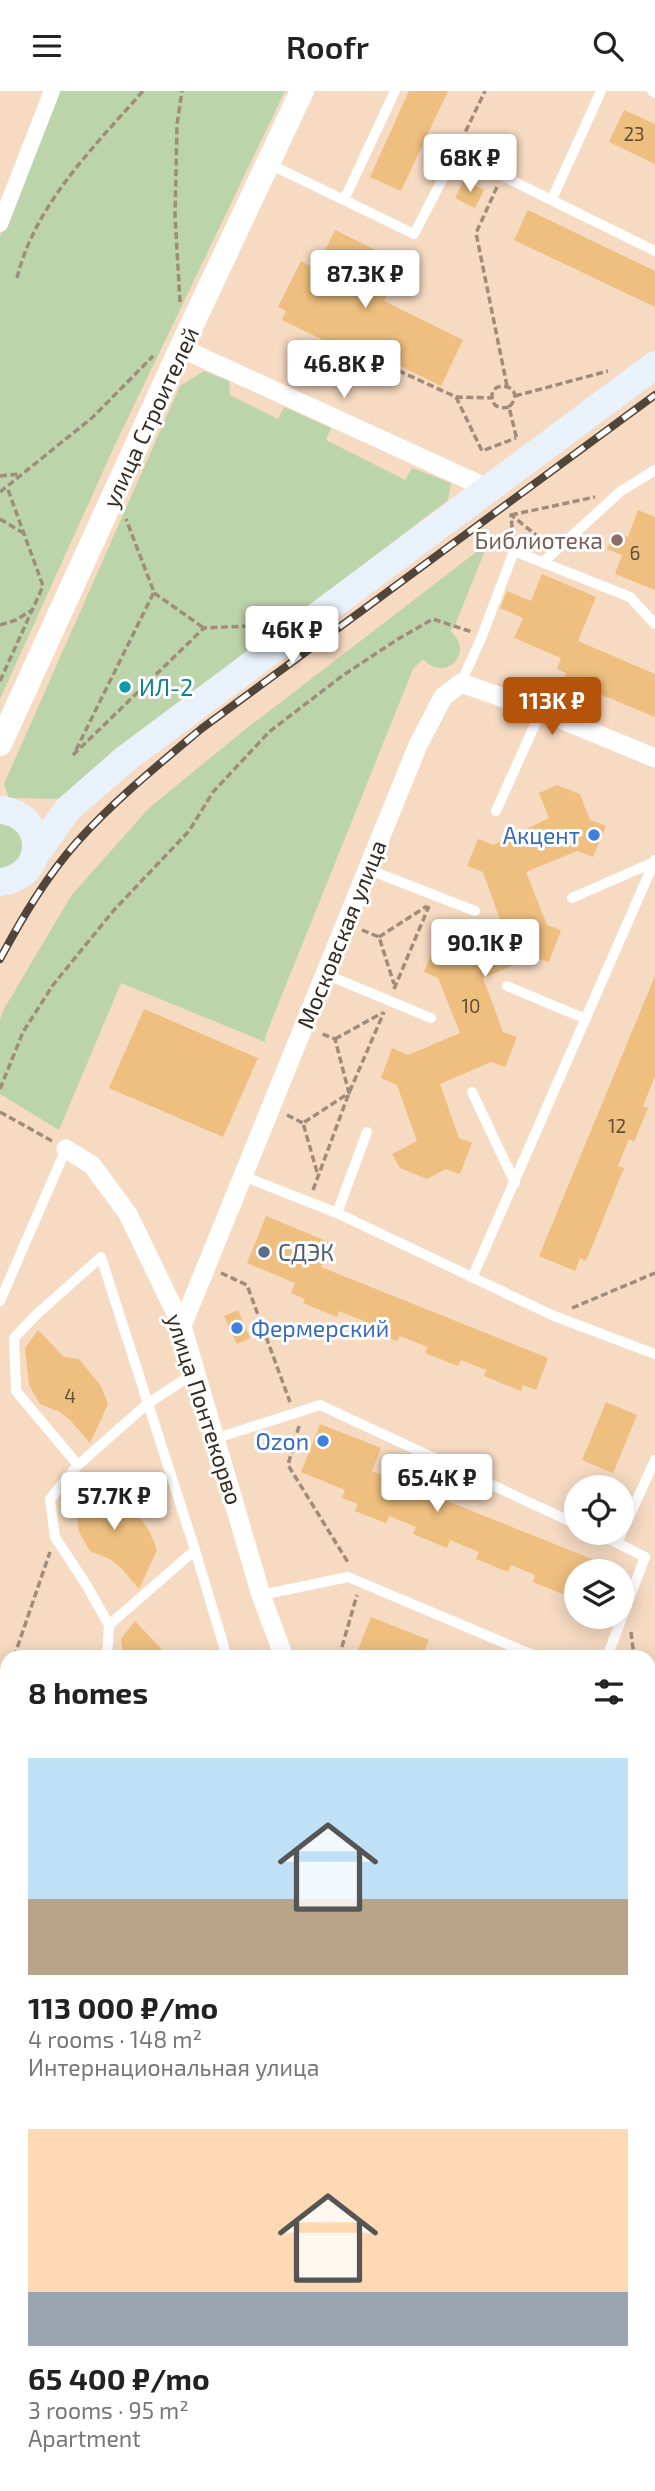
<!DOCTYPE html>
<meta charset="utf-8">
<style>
:root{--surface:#fff;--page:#f6f6f6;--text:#222;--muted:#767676;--accent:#b45309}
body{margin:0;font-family:"Exo 2",sans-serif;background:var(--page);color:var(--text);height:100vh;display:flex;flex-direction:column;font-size:26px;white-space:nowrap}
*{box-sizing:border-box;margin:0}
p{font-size:23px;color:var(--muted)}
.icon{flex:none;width:38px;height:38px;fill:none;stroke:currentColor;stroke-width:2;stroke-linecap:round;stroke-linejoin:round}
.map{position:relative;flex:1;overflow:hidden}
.drawer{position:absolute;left:0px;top:1559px;width:656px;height:842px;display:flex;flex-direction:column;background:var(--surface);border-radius:21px 21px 0 0;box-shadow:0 4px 18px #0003}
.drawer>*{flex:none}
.fabs{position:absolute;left:564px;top:1384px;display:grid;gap:14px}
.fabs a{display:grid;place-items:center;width:70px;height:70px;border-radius:50%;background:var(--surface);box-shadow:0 4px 18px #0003;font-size:35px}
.price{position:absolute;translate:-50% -60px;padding:0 16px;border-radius:7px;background:#fff;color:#222;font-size:23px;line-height:46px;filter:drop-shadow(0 2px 4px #0008)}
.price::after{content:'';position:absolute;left:50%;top:42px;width:21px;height:16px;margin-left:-10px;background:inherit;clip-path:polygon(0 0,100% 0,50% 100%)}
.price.on{background:var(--accent);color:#fff}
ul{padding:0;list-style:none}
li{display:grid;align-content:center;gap:14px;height:371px;padding:0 28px}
li span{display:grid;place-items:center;height:217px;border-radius:0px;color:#555}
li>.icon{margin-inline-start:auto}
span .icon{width:126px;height:126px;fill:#fffc;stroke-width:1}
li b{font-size:30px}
h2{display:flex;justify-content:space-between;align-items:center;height:84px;padding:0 28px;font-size:30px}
header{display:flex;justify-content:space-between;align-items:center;height:91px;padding:0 28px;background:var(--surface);font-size:32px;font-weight:600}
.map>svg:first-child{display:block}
.green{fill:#bcd4aa}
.building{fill:#eebf7f}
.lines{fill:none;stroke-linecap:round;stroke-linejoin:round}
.path{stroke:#a08c7a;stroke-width:3.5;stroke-dasharray:7 3.5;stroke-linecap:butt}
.service{stroke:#fff;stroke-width:10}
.pedestrian{stroke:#fff;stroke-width:16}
.minor{stroke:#fff;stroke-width:19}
.tertiary{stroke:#fff;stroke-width:24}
.secondary{stroke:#e9f1fa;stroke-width:28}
.rail-casing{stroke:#514539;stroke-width:8}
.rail{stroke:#fff;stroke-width:5;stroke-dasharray:16;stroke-linecap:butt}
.education-dot{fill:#8d6e63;stroke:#fff;stroke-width:2.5}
.culture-dot{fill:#0f9aa8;stroke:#fff;stroke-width:2.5}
.shop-dot{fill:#3f7fe0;stroke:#fff;stroke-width:2.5}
.service-dot{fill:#5c6f8a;stroke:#fff;stroke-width:2.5}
.labels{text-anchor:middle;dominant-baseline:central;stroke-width:6;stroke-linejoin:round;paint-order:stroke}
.number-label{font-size:19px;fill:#624f38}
.street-label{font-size:23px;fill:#342a20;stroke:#fff}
.education-label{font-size:23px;fill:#785e54;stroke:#fff;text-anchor:end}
.culture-label{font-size:23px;fill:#0d838f;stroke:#fff;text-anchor:start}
.shop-label{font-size:23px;fill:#366cbe;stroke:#fff;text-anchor:end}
.service-label{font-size:23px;fill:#4e5e75;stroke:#fff;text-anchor:start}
</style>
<header><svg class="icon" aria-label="menu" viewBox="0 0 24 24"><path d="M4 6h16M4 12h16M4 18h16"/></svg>Roofr<svg class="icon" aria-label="search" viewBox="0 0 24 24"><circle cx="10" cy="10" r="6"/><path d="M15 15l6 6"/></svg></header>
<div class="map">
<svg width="655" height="2400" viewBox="0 0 655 2400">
<rect width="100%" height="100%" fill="#f6dac2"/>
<path class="green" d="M 59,0 L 285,0 L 114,356 L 0,608 L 0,145 Z
M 204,280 L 229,290 L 230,304 L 278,328 L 284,316 L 331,337 L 326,349 L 405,389 L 412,377 L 451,392 L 448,409 L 116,662 L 64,708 L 9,707 L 4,693 L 180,295 Z
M 488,452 L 455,534 L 450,540 C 476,560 446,593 423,568 L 413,578 L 265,946 L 265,951 L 121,892 L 59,1039 L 0,1003 L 0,929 L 4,918 L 71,805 L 149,717 L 247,637 Z
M 0,729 L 25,745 L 22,769 L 0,781 Z"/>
<path class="building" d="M 409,0 L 448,0 L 401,100 L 370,86 Z
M 624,19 L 655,33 L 655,73 L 609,51 Z
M 464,89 L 484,99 L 475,117 L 455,107 Z
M 528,119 L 655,180 L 655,216 L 514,149 Z
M 335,139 L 402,172 L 384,210 L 463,249 L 441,295 L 357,254 L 352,263 L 282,229 L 286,220 L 278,216 L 301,170 L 316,178 Z
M 638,419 L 655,426 L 655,499 L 615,483 L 622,464 L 607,458 L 614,440 L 628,446 Z
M 542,483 L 596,506 L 578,550 L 655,583 L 655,626 L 564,588 L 566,582 L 557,578 L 561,567 L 514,547 L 523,527 L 500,517 L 507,500 L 531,510 Z
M 557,694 L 580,703 L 590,729 L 606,735 L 593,766 L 577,760 L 526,781 L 547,834 L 561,839 L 549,871 L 534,866 L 483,887 L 503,941 L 517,946 L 505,976 L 491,971 L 440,993 L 459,1047 L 472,1052 L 460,1083 L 446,1078 L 427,1088 L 400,1077 L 392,1063 L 417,1050 L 397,994 L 381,987 L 392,957 L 408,964 L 460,942 L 438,887 L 424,881 L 436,852 L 451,858 L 503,837 L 483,781 L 467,775 L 478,748 L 493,754 L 549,727 L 539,702 Z
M 655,885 L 655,985 L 643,1015 L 648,1017 L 634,1051 L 629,1048 L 618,1075 L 624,1077 L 586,1170 L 580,1167 L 575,1180 L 539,1165 Z
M 144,918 L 258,967 L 223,1046 L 109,997 Z
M 266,1125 L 331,1152 L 321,1176 L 548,1267 L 536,1299 L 523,1294 L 521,1300 L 484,1285 L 486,1279 L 461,1269 L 458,1275 L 425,1262 L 428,1256 L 400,1245 L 397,1250 L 363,1237 L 366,1231 L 339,1220 L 337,1226 L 303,1212 L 305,1208 L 291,1202 L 295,1192 L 247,1172 Z
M 238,1219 L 250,1247 L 237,1253 L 224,1225 Z
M 38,1239 L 64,1266 L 79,1268 L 101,1295 L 108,1313 L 90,1352 L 71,1330 L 60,1321 L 40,1313 L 29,1294 L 25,1257 Z
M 606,1311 L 637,1324 L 613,1382 L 582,1369 Z
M 320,1333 L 381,1357 L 372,1380 L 597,1470 L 593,1480 L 576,1480 L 576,1501 L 569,1499 L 567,1505 L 533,1491 L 535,1484 L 511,1474 L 508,1481 L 476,1468 L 479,1461 L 450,1449 L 447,1457 L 413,1443 L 416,1436 L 389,1425 L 386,1432 L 355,1420 L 358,1413 L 342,1407 L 345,1399 L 301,1381 Z
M 87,1386 L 113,1413 L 128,1415 L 141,1428 L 150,1441 L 157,1459 L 139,1498 L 121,1477 L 110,1468 L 90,1460 L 79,1441 L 74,1404 Z
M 371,1526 L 429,1549 L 422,1566 L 355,1566 Z
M 135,1530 L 169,1566 L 123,1566 L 121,1548 Z"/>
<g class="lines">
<path class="path" d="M 461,50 L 485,0
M 497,96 L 476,142 L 507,295
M 17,187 C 35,113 94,56 143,0
M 180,211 L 175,125 L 177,34 L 182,0
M 329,262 L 368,280 L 373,268 L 456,306 L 492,307
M 323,276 L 334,254
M 515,305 L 608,280
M 456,306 L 482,360 L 516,347
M 509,316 C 501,318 492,316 492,306 C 491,286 529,296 509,316 L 517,349
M 0,385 L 20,383
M 0,401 L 93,326 L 153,265
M 511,424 L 595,406
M 0,428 L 25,443
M 513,447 L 511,424 L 545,451
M 154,502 L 204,537
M 0,534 L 16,529 L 32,519
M 0,590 L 43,495 L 7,396
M 76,659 L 154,501 L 126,428
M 73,664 L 204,537 L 268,534
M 362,839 L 379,846 L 394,893
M 379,846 L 427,815
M 394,898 L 429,815
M 335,948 L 382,922
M 0,998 L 23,941 L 53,894 L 114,819 L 189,740 L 213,701 L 269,641 L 342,585 L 398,548 L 433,528 L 472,541
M 0,1021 L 52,1050
M 287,1024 L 303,1032
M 317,1081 L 303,1032 L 349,1002 L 335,948 L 320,942
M 313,1099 L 349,1002 L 384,921
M 221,1182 L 247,1194 L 290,1311
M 572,1217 L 655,1182
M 299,1335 L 288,1374 L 349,1473
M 631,1541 L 634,1566
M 14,1566 L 50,1461
M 339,1566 L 357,1504
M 0,1605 L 7,1587
M 649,1657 L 655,1660
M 0,2123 L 7,2125
M 112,2400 L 114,2394
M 196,2400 L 198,2394
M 462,2400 L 463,2394"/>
<path class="service" d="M 652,0 L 655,2
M 269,73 L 344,109 L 395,0
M 552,108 L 601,0
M 344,109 L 414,143 L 456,62 L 655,160
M 543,471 L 621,400 L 655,379
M 461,592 L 482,545 L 514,460 L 630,506 L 655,533
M 496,720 L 541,620
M 367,778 L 475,820
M 572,807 L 654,771
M 325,883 L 431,927
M 507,895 L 586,928
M 472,1001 L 515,1092
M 243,1085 L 337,1122 L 554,1225 L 655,1263
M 337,1122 L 367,1041
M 472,1187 L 655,769
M 0,1210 L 66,1058
M 217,1347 L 320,1314 L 576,1433
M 78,1374 L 147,1313 L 196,1281
M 595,1442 L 617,1452
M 261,1504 L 348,1486 L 538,1566
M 109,1534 L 195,1459
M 107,1566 L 109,1534 L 87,1495 L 55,1446 L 50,1408 L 78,1374 L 16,1300 L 14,1247 L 37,1223 L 101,1166 L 195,1459 L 227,1566
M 607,1566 L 645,1466 L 617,1452 L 655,1369
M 649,1613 L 655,1616
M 0,1634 L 7,1636
M 0,1736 L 7,1738
M 0,1879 L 7,1854
M 0,2038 L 7,2040
M 0,2165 L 7,2167
M 649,2272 L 655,2273
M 24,2400 L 26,2394
M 440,2400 L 442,2394"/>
<path class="pedestrian" d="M 0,133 L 52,0"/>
<path class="minor" d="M 181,257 L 489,398
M 66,1058 L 92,1074 L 128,1123 L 182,1235 L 261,1504 L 284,1566
M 182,1235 L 418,654 L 443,606 L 461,592 L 541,620 L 655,667
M 160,2400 L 162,2394"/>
<path class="tertiary" d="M 0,653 L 181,257 L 302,0"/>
<path class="secondary" d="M 0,719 C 48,723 48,786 0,791
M 35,764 L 68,718 L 124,669 L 655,274
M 649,1856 L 655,1855
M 649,1904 L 655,1905
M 494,2400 L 495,2394"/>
<defs>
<path id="rail" d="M 0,868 C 22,827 46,786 77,751 C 115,709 158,674 201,638 L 655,304"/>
</defs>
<use href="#rail" class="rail-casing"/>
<use href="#rail" class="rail"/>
</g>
<circle class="education-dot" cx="617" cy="449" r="7"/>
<circle class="culture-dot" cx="125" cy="596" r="7"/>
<g class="shop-dot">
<circle cx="594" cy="744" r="7"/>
<circle cx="237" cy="1237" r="7"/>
<circle cx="323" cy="1350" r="7"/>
</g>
<circle class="service-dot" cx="264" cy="1161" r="7"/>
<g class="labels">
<g class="number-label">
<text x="634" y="42">23</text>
<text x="635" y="461">6</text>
<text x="471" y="914">10</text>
<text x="617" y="1034">12</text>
<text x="70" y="1304">4</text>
</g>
<g class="street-label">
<text transform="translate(150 326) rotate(-65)">улица Строителей</text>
<text transform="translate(341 843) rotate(-68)">Московская улица</text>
<text transform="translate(205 1318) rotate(72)">улица Понтекорво</text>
</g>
<g class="education-label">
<text x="603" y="449">Библиотека</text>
</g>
<g class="culture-label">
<text x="139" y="596">ИЛ-2</text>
</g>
<g class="shop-label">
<text x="580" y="744">Акцент</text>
<text x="251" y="1237" text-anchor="start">Фермерский</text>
<text x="309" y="1350">Ozon</text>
</g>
<g class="service-label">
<text x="278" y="1161">СДЭК</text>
</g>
</g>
</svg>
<div class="fabs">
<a><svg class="icon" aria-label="locate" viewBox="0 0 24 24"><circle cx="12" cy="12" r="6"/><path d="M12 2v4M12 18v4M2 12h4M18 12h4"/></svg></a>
<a><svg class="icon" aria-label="layers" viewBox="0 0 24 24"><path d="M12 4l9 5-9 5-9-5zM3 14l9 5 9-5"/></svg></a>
</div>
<b class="price" style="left:470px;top:103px">68K ₽</b>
<b class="price" style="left:365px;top:219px">87.3K ₽</b>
<b class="price" style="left:344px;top:309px">46.8K ₽</b>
<b class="price" style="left:292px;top:575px">46K ₽</b>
<b class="price on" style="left:552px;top:646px">113K ₽</b>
<b class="price" style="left:485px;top:888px">90.1K ₽</b>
<b class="price" style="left:437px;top:1423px">65.4K ₽</b>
<b class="price" style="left:114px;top:1441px">57.7K ₽</b>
<section class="drawer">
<h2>8 homes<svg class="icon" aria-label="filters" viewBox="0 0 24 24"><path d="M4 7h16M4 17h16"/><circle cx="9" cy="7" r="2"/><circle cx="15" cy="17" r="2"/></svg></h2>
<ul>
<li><span style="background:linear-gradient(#bfe0f5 65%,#b9a48a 0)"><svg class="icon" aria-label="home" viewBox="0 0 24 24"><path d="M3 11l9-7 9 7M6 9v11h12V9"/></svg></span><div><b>113 000 ₽/mo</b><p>4 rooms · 148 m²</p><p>Интернациональная улица</p></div></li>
<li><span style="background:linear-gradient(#ffd9b3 75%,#9aa5b1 0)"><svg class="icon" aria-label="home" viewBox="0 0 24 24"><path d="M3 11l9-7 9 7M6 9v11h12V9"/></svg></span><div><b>65 400 ₽/mo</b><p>3 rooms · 95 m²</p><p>Apartment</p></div></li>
</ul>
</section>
</div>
